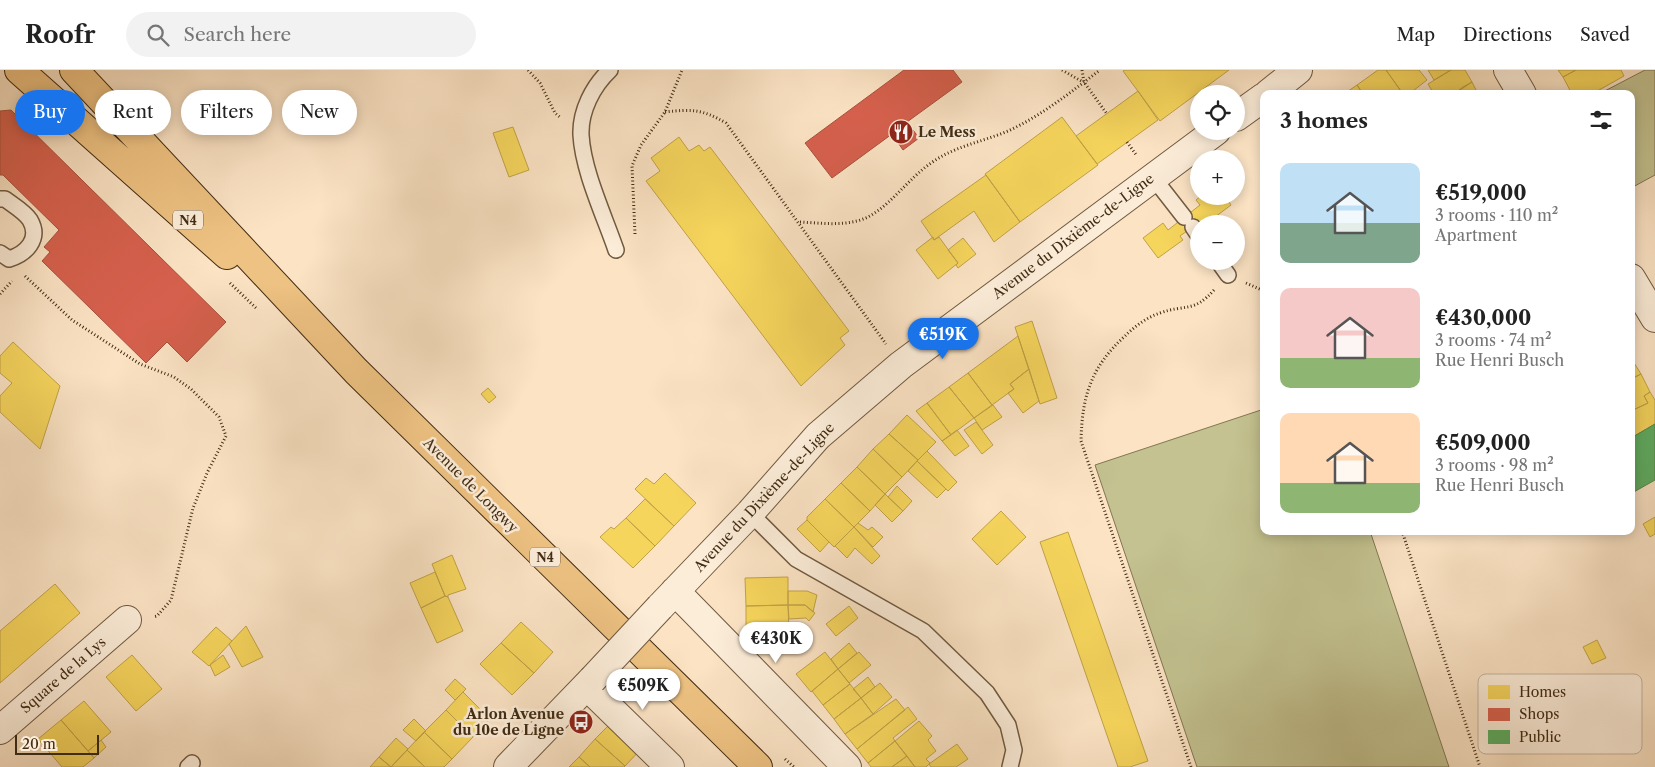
<!DOCTYPE html>
<meta charset="utf-8">
<style>
:root{--surface:#fff;--page:#f2f2f2;--text:#222;--muted:#767676;--line:#e0e0e0;--accent:#1a73e8}
body{margin:0;font-family:"Libre Caslon Text",serif;background:var(--page);color:var(--text);height:100vh;display:flex;flex-direction:column;font-size:19px;white-space:nowrap}
*{box-sizing:border-box;margin:0}
p{font-size:16px;color:var(--muted)}
.icon{flex:none;width:28px;height:28px;fill:none;stroke:currentColor;stroke-width:2;stroke-linecap:round;stroke-linejoin:round}
.map{position:relative;flex:1;overflow:hidden}
.side{position:absolute;left:1260px;top:20px;width:375px;height:445px;display:flex;flex-direction:column;background:var(--surface);border-radius:10px;box-shadow:0 2px 12px #0003}
.side>*{flex:none}
.guide{position:absolute;left:15px;top:20px;width:475px;height:45px;display:flex;gap:10px}
.buttons{position:absolute;left:1190px;top:15px;display:grid;gap:10px}
.buttons a{display:grid;place-items:center;width:55px;height:55px;border-radius:50%;background:var(--surface);box-shadow:0 2px 12px #0003;font-size:25px}
.scale{position:absolute;left:15px;bottom:12px;width:84px;box-sizing:border-box;padding-left:5px;border:2px solid #412c14;border-top:0;font-size:14px;line-height:18px;white-space:nowrap;color:#412c14;-webkit-text-stroke:4px #fcedd9;paint-order:stroke}
.price{position:absolute;translate:-50% -42px;padding:0 11px;border-radius:18px;background:#fff;color:#222;font-size:16px;line-height:32px;filter:drop-shadow(0 1px 2px #0008)}
.price::after{content:'';position:absolute;left:50%;top:30px;width:15px;height:11px;margin-left:-8px;background:inherit;clip-path:polygon(0 0,100% 0,50% 100%)}
.price.active{background:var(--accent);color:#fff}
ul{padding:0;list-style:none}
li{display:flex;align-items:center;gap:15px;height:125px;padding:0 20px}
li span{display:grid;place-items:center;flex:none;width:140px;height:100px;border-radius:10px;color:#555}
li>.icon{margin-inline-start:auto}
span .icon{width:60px;height:60px;fill:#fffc;stroke-width:1}
li b{font-size:21px}
h2{display:flex;justify-content:space-between;align-items:center;height:60px;padding:0 20px;font-size:21px}
.chip{padding:0 18px;border-radius:22px;background:var(--surface);box-shadow:0 2px 12px #0003;font-size:18px;line-height:45px}
.chip.active{background:var(--accent);color:#fff}
header{display:flex;align-items:center;gap:30px;box-sizing:border-box;height:70px;padding:0 25px;background:var(--surface);border-bottom:1px solid var(--line)}
header strong{font-size:24px}
nav{display:flex;gap:28px;margin-inline-start:auto;font-size:18px}
.search{width:350px;height:45px;background:var(--page);display:flex;align-items:center;gap:12px;box-sizing:border-box;padding:0 18px;border-radius:28px;color:var(--muted);font-size:19px}
.map>svg:first-child{display:block}
.green{fill:#c3c290;stroke:#827752}
.homes{fill:#f6d55c;stroke:#c0a246}
.shops{fill:#d6604d;stroke:#a9503c}
.public{fill:#5aae61;stroke:#52874a}
.lines{fill:none;stroke-linecap:round;stroke-linejoin:round}
.service-casing{stroke:#705a40;stroke-width:18}
.minor-casing{stroke:#705a40;stroke-width:30}
.tertiary-casing{stroke:#705a40;stroke-width:30}
.primary-casing{stroke:#412c14;stroke-width:30}
.path{stroke:#412c14;stroke-width:3;stroke-dasharray:1 2.5;stroke-linecap:butt}
.service{stroke:#fcedd9;stroke-width:15}
.minor{stroke:#fcedd9;stroke-width:28}
.tertiary{stroke:#fcedd9;stroke-width:28}
.primary{stroke:#eec282;stroke-width:28}
.minor-bridge-casing{stroke:#705a40;stroke-width:30;stroke-linecap:butt}
.minor-bridge{stroke:#fcedd9;stroke-width:28}
.labels{text-anchor:middle;dominant-baseline:central;stroke-width:5;stroke-linejoin:round;paint-order:stroke}
.shield{fill:#fcedd9;stroke:#79664f;stroke-width:1}
.shield-label{font-size:12px;font-weight:bold;fill:#412c14}
.poi-label{font-size:14px;font-weight:bold;fill:#412c14;stroke:#fcedd9;text-anchor:start}
.street-label{font-size:14px;fill:#412c14;stroke:#fcedd9}
.key{fill:#fcedd9;stroke:#c4b39e;stroke-width:1}
.key-label{font-size:14px;fill:#412c14}
</style>
<header>
<strong>Roofr</strong>
<div class="search"><svg class="icon" aria-label="search" viewBox="0 0 24 24"><circle cx="10" cy="10" r="6"/><path d="M15 15l6 6"/></svg>Search here</div>
<nav><a>Map</a><a>Directions</a><a>Saved</a></nav>
</header>
<div class="map">
<svg width="1655" height="697" viewBox="0 0 1655 697">
<rect width="100%" height="100%" fill="#fbe3c4"/>
<filter id="stains"><feTurbulence type="fractalNoise" baseFrequency=".004" numOctaves="4"/><feColorMatrix values="0 0 0 0 .2 0 0 0 0 .09 0 0 0 0 .02 0 0 0 .5 -.17"/></filter>
<radialGradient id="worn" r=".72"><stop offset=".6" stop-color="#630" stop-opacity="0"/><stop offset="1" stop-color="#630" stop-opacity=".3"/></radialGradient>
<path class="green" d="M 1645,0 L 1655,0 L 1655,105 L 1631,118 L 1631,24 L 1599,24 Z
M 1264,339 L 1264,461 L 1370,461 L 1449,697 L 1197,697 L 1095,395 Z"/>
<path class="homes" d="M 1125,0 L 1229,0 L 1160,51 L 1123,1 Z
M 1378,0 L 1386,0 L 1403,24 L 1363,24 L 1357,15 Z
M 1386,0 L 1419,0 L 1427,10 L 1409,24 L 1403,24 Z
M 1428,0 L 1451,0 L 1434,10 Z
M 1451,0 L 1465,0 L 1472,12 L 1454,24 L 1434,24 L 1428,14 Z
M 1558,0 L 1576,0 L 1563,7 Z
M 1576,0 L 1621,0 L 1624,6 L 1592,24 L 1572,24 L 1563,7 Z
M 1472,12 L 1478,24 L 1454,24 L 1463,17 Z
M 1357,15 L 1363,24 L 1344,24 Z
M 1138,21 L 1158,50 L 1097,94 L 1076,66 Z
M 1062,47 L 1098,95 L 1020,152 L 985,104 Z
M 513,57 L 529,100 L 509,107 L 493,63 Z
M 679,67 L 689,81 L 699,75 L 704,81 L 710,77 L 849,261 L 840,268 L 845,275 L 801,316 L 646,111 L 660,101 L 651,88 Z
M 986,105 L 1020,152 L 994,172 L 974,141 L 934,170 L 921,151 Z
M 1201,126 L 1225,126 L 1231,135 L 1207,153 L 1204,149 L 1180,166 L 1183,170 L 1158,188 L 1143,168 L 1163,153 L 1168,160 L 1200,135 L 1196,130 Z
M 933,167 L 934,170 L 939,167 L 958,193 L 938,209 L 916,180 Z
M 963,168 L 976,184 L 958,198 L 956,195 L 958,193 L 948,180 Z
M 1032,251 L 1057,328 L 1040,334 L 1015,257 Z
M 1018,266 L 1029,299 L 1010,314 L 1014,319 L 992,335 L 968,303 Z
M 13,272 L 60,316 L 40,379 L 0,342 L 0,326 L 12,313 L 0,303 L 0,286 Z
M 1631,288 L 1641,304 L 1631,309 Z
M 1029,299 L 1039,331 L 1023,343 L 1008,323 L 1014,319 L 1010,314 Z
M 968,303 L 992,335 L 974,348 L 949,317 Z
M 1641,304 L 1650,322 L 1644,326 L 1648,333 L 1631,341 L 1631,309 Z
M 949,317 L 974,348 L 951,365 L 927,333 Z
M 488,318 L 496,327 L 489,333 L 481,324 Z
M 1650,322 L 1655,330 L 1655,354 L 1631,368 L 1631,341 L 1648,333 L 1644,326 Z
M 927,333 L 951,365 L 942,371 L 916,341 Z
M 993,335 L 1002,347 L 982,360 L 974,348 Z
M 907,345 L 936,372 L 918,390 L 889,364 Z
M 976,352 L 993,375 L 982,384 L 964,360 Z
M 957,360 L 969,376 L 955,386 L 942,371 Z
M 889,364 L 918,390 L 902,407 L 873,379 Z
M 873,379 L 902,407 L 885,424 L 857,397 Z
M 927,381 L 957,412 L 948,421 L 917,391 Z
M 917,391 L 946,419 L 937,428 L 908,401 Z
M 857,397 L 885,424 L 870,441 L 841,413 Z
M 665,403 L 696,433 L 674,456 L 635,419 L 646,408 L 654,414 Z
M 841,413 L 870,441 L 854,457 L 825,429 Z
M 897,416 L 912,431 L 903,441 L 888,427 Z
M 885,424 L 903,441 L 892,452 L 875,435 Z
M 645,429 L 674,456 L 655,476 L 626,448 Z
M 825,429 L 854,457 L 834,477 L 807,450 L 807,447 Z
M 1001,441 L 1026,467 L 997,495 L 972,469 Z
M 1655,447 L 1655,464 L 1650,467 L 1643,454 Z
M 626,448 L 655,476 L 633,498 L 600,467 L 611,457 L 614,459 Z
M 807,450 L 829,472 L 820,482 L 797,459 Z
M 858,453 L 868,460 L 872,457 L 883,467 L 873,477 L 854,457 Z
M 854,457 L 880,486 L 872,494 L 855,478 L 847,488 L 835,476 Z
M 1068,462 L 1148,691 L 1130,697 L 1118,697 L 1040,472 Z
M 452,485 L 466,519 L 448,525 L 448,527 L 445,526 L 432,494 Z
M 435,502 L 445,526 L 421,538 L 410,513 Z
M 788,507 L 788,535 L 746,536 L 745,508 Z
M 55,514 L 80,543 L 0,613 L 0,561 Z
M 788,521 L 807,521 L 817,525 L 813,542 L 805,535 L 788,535 Z
M 445,526 L 448,527 L 463,561 L 437,573 L 421,538 Z
M 788,535 L 805,535 L 815,543 L 809,551 L 806,548 L 789,549 Z
M 788,535 L 789,563 L 746,564 L 746,536 Z
M 849,536 L 858,548 L 836,566 L 826,554 Z
M 521,552 L 553,582 L 534,603 L 501,573 Z
M 246,556 L 263,587 L 242,597 L 229,574 Z
M 216,557 L 232,571 L 209,596 L 192,582 Z
M 1597,570 L 1606,588 L 1592,594 L 1583,577 Z
M 501,573 L 534,603 L 512,625 L 480,594 Z
M 849,573 L 857,583 L 838,599 L 831,589 Z
M 825,582 L 838,599 L 811,622 L 796,604 Z
M 859,582 L 871,595 L 849,613 L 838,599 Z
M 132,585 L 162,619 L 136,641 L 106,607 Z
M 223,585 L 230,597 L 215,606 L 210,595 Z
M 838,599 L 850,614 L 823,635 L 812,621 Z
M 868,607 L 875,617 L 861,628 L 853,619 Z
M 455,609 L 466,619 L 455,630 L 445,620 Z
M 880,613 L 892,627 L 873,644 L 861,628 Z
M 850,614 L 861,628 L 834,649 L 823,635 Z
M 463,622 L 490,649 L 473,667 L 446,640 Z
M 861,628 L 873,644 L 845,664 L 834,649 Z
M 896,629 L 905,640 L 857,679 L 845,664 Z
M 84,631 L 111,662 L 88,681 L 61,650 Z
M 908,637 L 917,649 L 893,668 L 895,671 L 868,693 L 857,679 Z
M 446,640 L 473,667 L 452,689 L 424,662 Z
M 414,649 L 426,661 L 416,671 L 403,660 Z
M 61,650 L 94,688 L 83,697 L 62,697 L 38,669 Z
M 613,651 L 643,677 L 625,696 L 595,669 Z
M 919,651 L 932,666 L 928,670 L 936,681 L 926,689 L 930,693 L 926,697 L 915,697 L 895,671 Z
M 424,662 L 452,689 L 444,697 L 425,697 L 407,680 Z
M 396,668 L 408,679 L 391,697 L 379,687 Z
M 595,669 L 625,696 L 624,697 L 590,697 L 579,687 Z
M 101,670 L 106,677 L 94,688 L 88,681 Z
M 895,671 L 907,686 L 892,697 L 871,697 L 868,693 Z
M 957,674 L 968,689 L 956,697 L 931,697 L 929,694 Z
M 407,680 L 425,697 L 391,697 Z
M 907,686 L 915,697 L 892,697 Z
M 379,687 L 391,697 L 370,697 Z
M 579,687 L 590,697 L 569,697 Z"/>
<path class="shops" d="M 904,0 L 953,0 L 962,12 L 907,52 L 919,68 L 903,80 L 892,64 L 832,108 L 805,73 Z
M 11,40 L 226,252 L 187,292 L 167,272 L 146,293 L 42,191 L 50,182 L 44,177 L 59,160 L 3,105 L 0,105 L 0,41 Z"/>
<path class="public" d="M 1655,354 L 1655,410 L 1632,423 L 1631,368 Z"/>
<g class="lines">
<defs>
<path id="service" d="M 610,0 C 593,16 580,41 581,65 C 583,101 604,145 616,180
M 1152,106 L 1184,147
M 0,129 L 5,129 C 13,135 25,142 30,150 C 41,169 26,184 9,189 L 0,183
M 1193,157 L 1199,166
M 1218,191 L 1228,205
M 750,443 L 796,489 L 923,561 L 987,623 L 1008,655 L 1014,680 L 1010,697
M 188,697 L 192,693"/>
<path id="minor" d="M 1268,24 L 1298,0
M 1236,47 L 1264,27
M 675,521 L 847,697
M 660,537 L 750,443 L 818,366 L 901,295 L 1216,61
M 587,616 L 670,697
M 0,660 L 127,550
M 508,697 L 592,610"/>
<path id="tertiary" d="M 1508,0 L 1522,24
M 1631,208 L 1655,248"/>
<path id="primary" d="M 19,0 L 227,185
M 74,0 L 356,301 L 758,697"/>
</defs>
<use href="#service" class="service-casing"/>
<use href="#minor" class="minor-casing"/>
<use href="#tertiary" class="tertiary-casing"/>
<use href="#primary" class="primary-casing"/>
<path class="path" d="M 528,0 L 540,13 L 555,43 L 561,48
M 1062,0 L 1083,12
M 1082,0 L 1084,12 L 1107,44
M 665,42 C 692,39 702,39 726,53 L 886,274
M 1127,72 L 1137,86
M 800,152 C 822,153 847,157 868,147 C 892,134 908,109 931,93 C 955,76 982,72 1008,61 C 1041,46 1071,22 1100,0
M 635,164 L 632,96 L 641,75 L 665,42 L 682,0
M 25,206 L 72,250 L 140,294 L 174,307 L 191,319 L 219,347 L 226,366 L 207,403 L 193,438 L 171,530 L 157,546 L 153,547
M 230,213 L 256,238
M 1246,213 L 1264,221
M 0,224 L 12,211
M 1402,461 L 1480,697
M 785,689 L 794,697
M 1191,697 L 1081,371 C 1082,326 1091,297 1125,266 C 1134,257 1147,247 1160,243 C 1185,234 1194,243 1214,220"/>
<use href="#service" class="service"/>
<use href="#minor" class="minor"/>
<use href="#tertiary" class="tertiary"/>
<use href="#primary" class="primary"/>
<defs>
<path id="minor-bridge" d="M 592,610 L 660,537"/>
</defs>
<use href="#minor-bridge" class="minor-bridge-casing"/>
<use href="#minor-bridge" class="minor-bridge"/>
</g>
<defs>
<symbol id="restaurant-disc" viewBox="-11 -11 22 22"><circle r="9.5" fill="#8f2418" stroke="#fcedd9"/><path d="M-5-6h1v4h1v-4h1v4h1v-4h1v5L-1.5 .5V6h-2V.5L-5-1ZM5-6V6H3V1.5H1.5Q1.5-4 5-6Z" fill="#fff"/></symbol>
<symbol id="bus-disc" viewBox="-11 -11 22 22"><circle r="9.5" fill="#8f2418" stroke="#fcedd9"/><path d="M-5-6H5V4H4V6H2V4H-2V6H-4V4H-5ZM-3.5-4V0h7V-4ZM-3.5 1.2v1.5H-2V1.2ZM2 1.2v1.5H3.5V1.2Z" fill="#fff"/></symbol>
</defs>
<g fill-rule="evenodd">
<use href="#restaurant-disc" x="887" y="48" width="28" height="28"/>
<use href="#bus-disc" x="567" y="638" width="28" height="28"/>
</g>
<g class="labels">
<g class="shield">
<rect x="173" y="140.5" width="30" height="19" rx="4"/>
<rect x="530" y="477.5" width="30" height="19" rx="4"/>
</g>
<g class="shield-label">
<text x="188" y="150">N4</text>
<text x="545" y="487">N4</text>
</g>
<g class="poi-label">
<text x="918" y="62">Le Mess</text>
<text x="564" y="644" text-anchor="end">Arlon Avenue<tspan x="564" dy="16">du 10e de Ligne</tspan></text>
</g>
<g class="street-label">
<text transform="translate(1073 166) rotate(-37)">Avenue du Dixième-de-Ligne</text>
<text transform="translate(471 415) rotate(45)">Avenue de Longwy</text>
<text transform="translate(764 427) rotate(-47)">Avenue du Dixième-de-Ligne</text>
<text transform="translate(63 605) rotate(-41)">Square de la Lys</text>
</g>
</g>
<rect x="1478" y="604" width="164" height="80" rx="8" class="key"/>
<rect x="1488" y="615" width="22" height="14" fill="#f6d55c"/>
<rect x="1488" y="638" width="22" height="13" fill="#d6604d"/>
<rect x="1488" y="660" width="22" height="14" fill="#5aae61"/>
<g class="key-label">
<text x="1519" y="627">Homes</text>
<text x="1519" y="649">Shops</text>
<text x="1519" y="672">Public</text>
</g>
<rect width="100%" height="100%" filter="url(#stains)"/>
<rect width="100%" height="100%" fill="url(#worn)"/>
</svg>
<div class="buttons">
<a><svg class="icon" aria-label="locate" viewBox="0 0 24 24"><circle cx="12" cy="12" r="6"/><path d="M12 2v4M12 18v4M2 12h4M18 12h4"/></svg></a>
<a>+</a>
<a>−</a>
</div>
<div class="scale">20 m</div>
<b class="price active" style="left:943px;top:290px">€519K</b>
<b class="price" style="left:776px;top:594px">€430K</b>
<b class="price" style="left:643px;top:641px">€509K</b>
<div class="guide">
<a class="chip active">Buy</a>
<a class="chip">Rent</a>
<a class="chip">Filters</a>
<a class="chip">New</a>
</div>
<section class="side">
<h2>3 homes<svg class="icon" aria-label="filters" viewBox="0 0 24 24"><path d="M4 7h16M4 17h16"/><circle cx="9" cy="7" r="2"/><circle cx="15" cy="17" r="2"/></svg></h2>
<ul>
<li><span style="background:linear-gradient(#bfe0f5 60%,#7fa58c 0)"><svg class="icon" aria-label="home" viewBox="0 0 24 24"><path d="M3 11l9-7 9 7M6 9v11h12V9"/></svg></span><div><b>€519,000</b><p>3 rooms · 110 m²</p><p>Apartment</p></div></li>
<li><span style="background:linear-gradient(#f6c9c9 70%,#8fb573 0)"><svg class="icon" aria-label="home" viewBox="0 0 24 24"><path d="M3 11l9-7 9 7M6 9v11h12V9"/></svg></span><div><b>€430,000</b><p>3 rooms · 74 m²</p><p>Rue Henri Busch</p></div></li>
<li><span style="background:linear-gradient(#ffd9b3 70%,#8fb573 0)"><svg class="icon" aria-label="home" viewBox="0 0 24 24"><path d="M3 11l9-7 9 7M6 9v11h12V9"/></svg></span><div><b>€509,000</b><p>3 rooms · 98 m²</p><p>Rue Henri Busch</p></div></li>
</ul>
</section>
</div>
